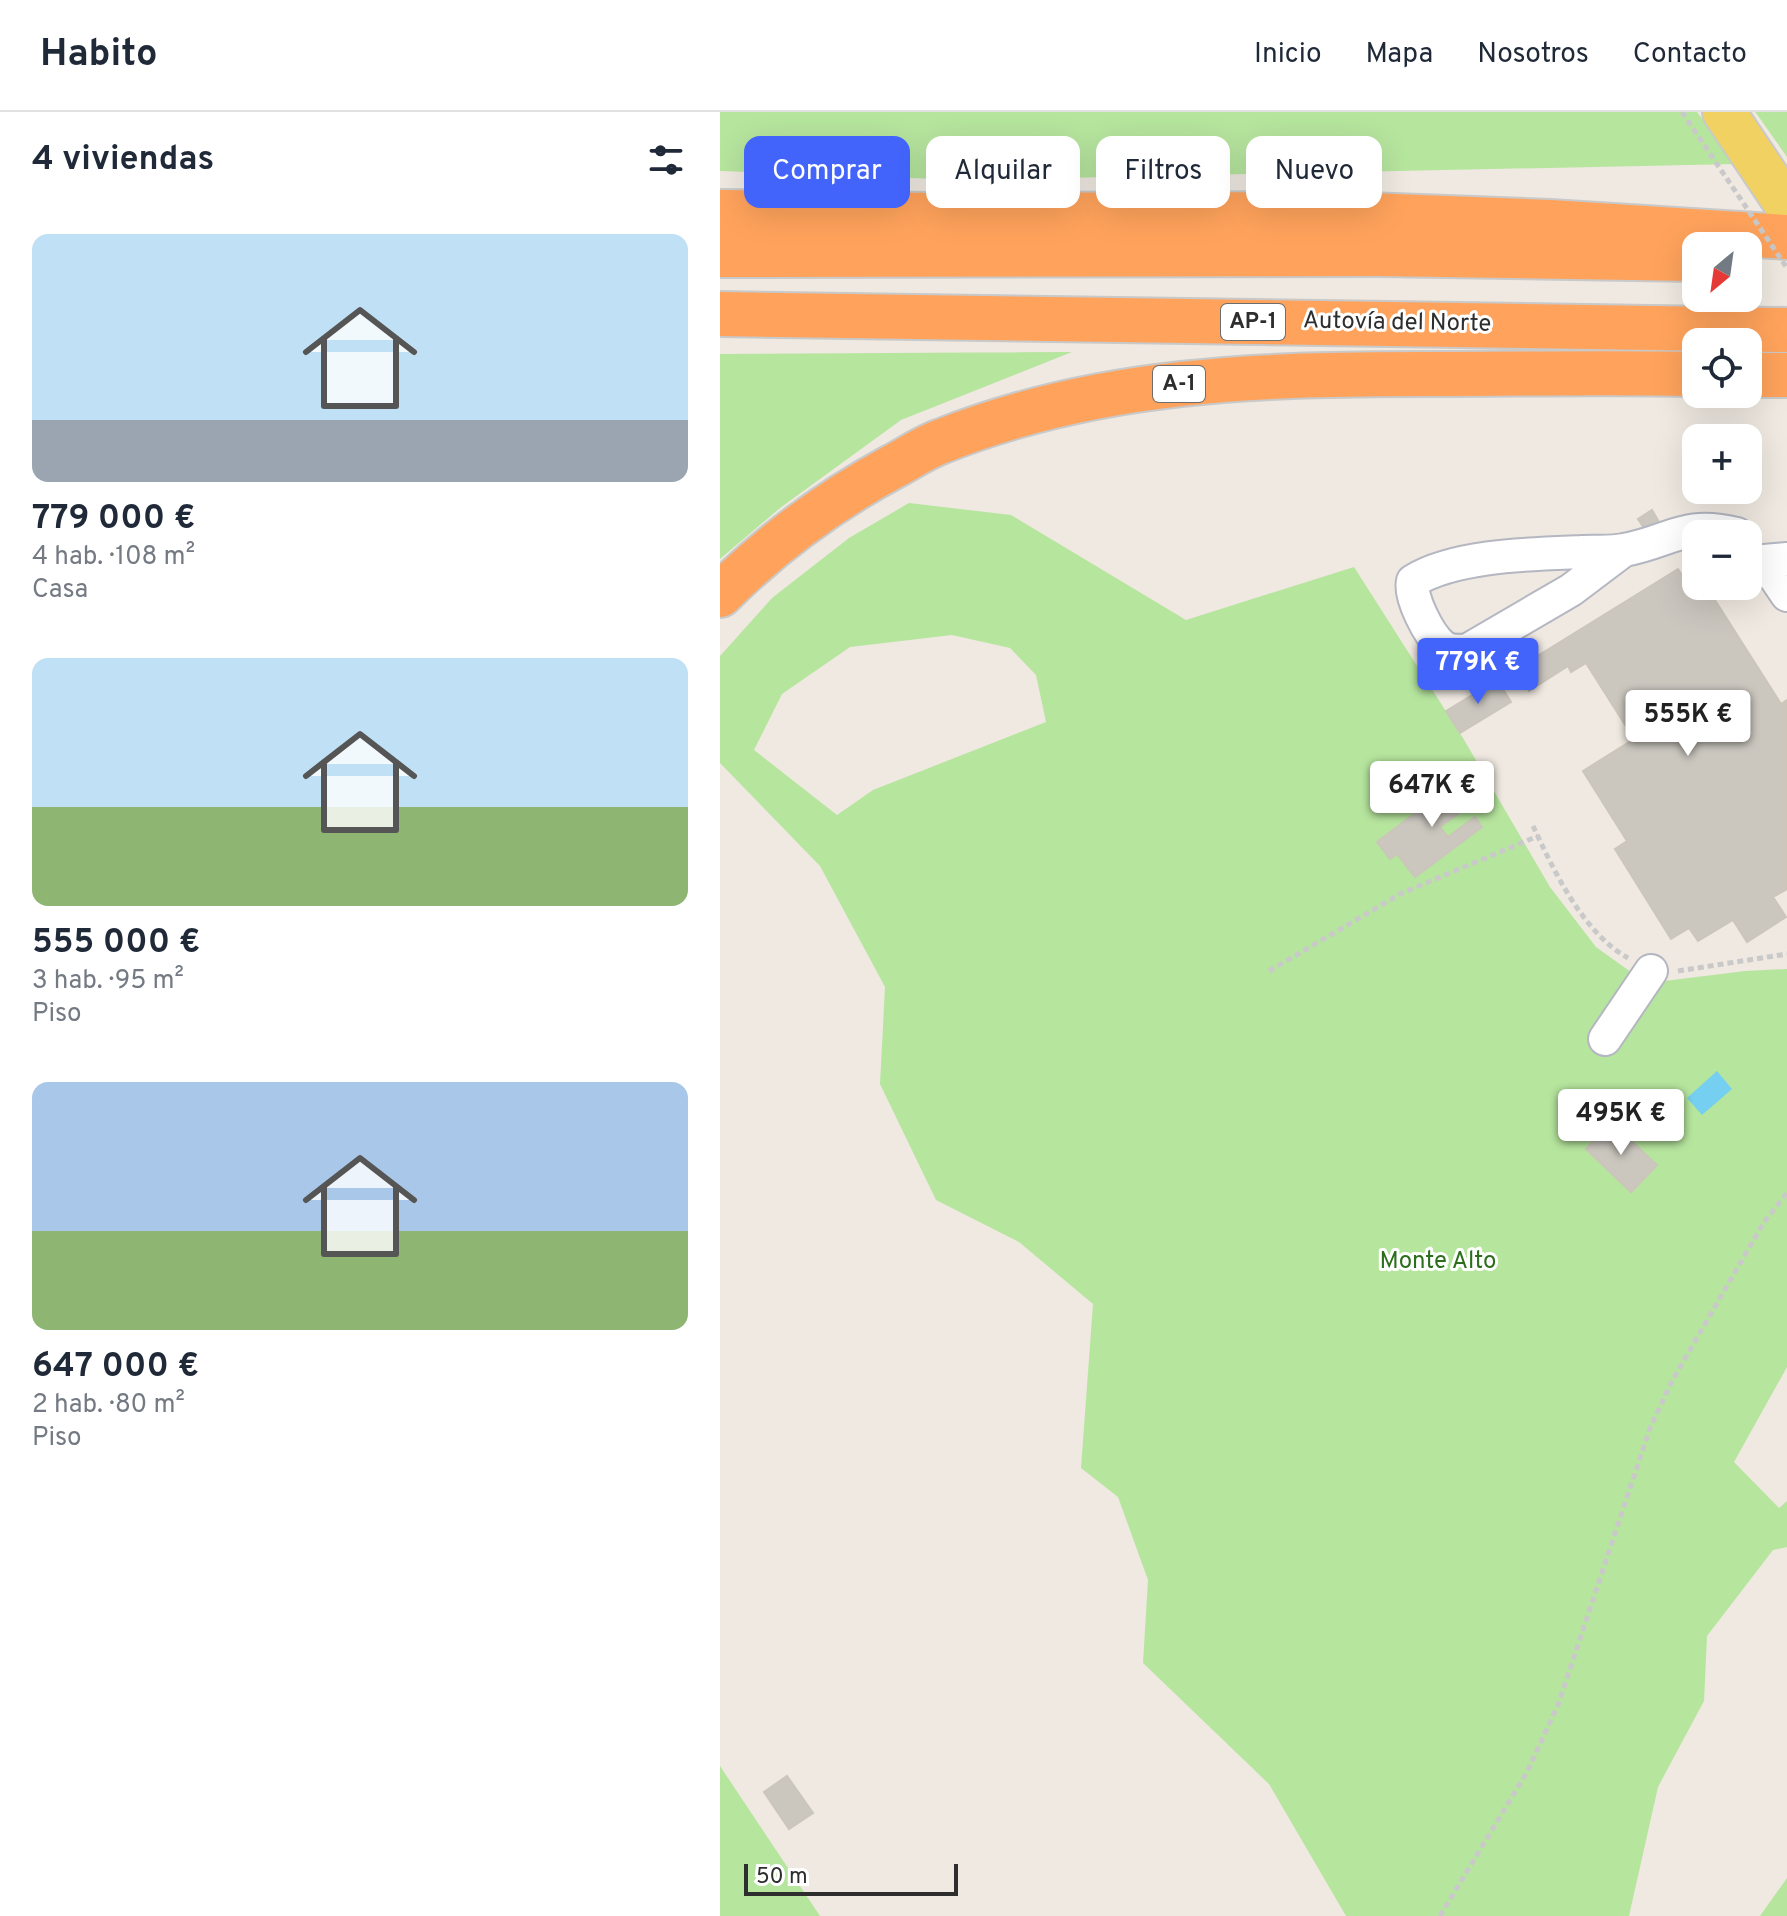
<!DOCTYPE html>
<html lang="es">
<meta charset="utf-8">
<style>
:root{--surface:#fff;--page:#f6f6f7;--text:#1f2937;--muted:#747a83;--line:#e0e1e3;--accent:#4264fb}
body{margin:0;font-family:Overpass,sans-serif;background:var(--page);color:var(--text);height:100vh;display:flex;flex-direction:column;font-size:30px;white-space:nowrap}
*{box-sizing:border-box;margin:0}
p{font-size:26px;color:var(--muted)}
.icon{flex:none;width:44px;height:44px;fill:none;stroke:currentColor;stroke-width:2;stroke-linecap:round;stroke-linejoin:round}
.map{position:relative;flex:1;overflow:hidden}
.side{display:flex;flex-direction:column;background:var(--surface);width:720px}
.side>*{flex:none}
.guide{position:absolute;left:24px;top:24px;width:760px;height:72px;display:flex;gap:16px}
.needle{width:52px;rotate:209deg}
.fabs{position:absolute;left:962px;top:120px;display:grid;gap:16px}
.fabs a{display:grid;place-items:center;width:80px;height:80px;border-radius:16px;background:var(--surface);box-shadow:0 8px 32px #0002;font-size:40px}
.scale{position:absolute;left:24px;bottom:20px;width:214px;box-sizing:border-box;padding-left:8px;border:4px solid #2e2e2e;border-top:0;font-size:22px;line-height:28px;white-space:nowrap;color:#2e2e2e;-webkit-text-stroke:6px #fff;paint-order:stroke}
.price{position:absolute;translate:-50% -68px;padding:0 18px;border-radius:8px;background:#fff;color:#222;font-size:26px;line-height:52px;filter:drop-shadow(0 2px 4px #0008)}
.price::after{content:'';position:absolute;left:50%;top:48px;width:24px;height:18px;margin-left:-12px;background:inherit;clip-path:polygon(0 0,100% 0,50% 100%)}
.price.active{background:var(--accent);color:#fff}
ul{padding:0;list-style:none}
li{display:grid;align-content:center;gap:16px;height:424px;padding:0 32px}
li span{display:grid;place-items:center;height:248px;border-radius:16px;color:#555}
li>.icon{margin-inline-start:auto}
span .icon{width:144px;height:144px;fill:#fffc;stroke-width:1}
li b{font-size:34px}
h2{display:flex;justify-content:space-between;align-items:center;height:96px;padding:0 32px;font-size:34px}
.pill{padding:0 28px;border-radius:16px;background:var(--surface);box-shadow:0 8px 32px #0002;font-size:28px;line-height:72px}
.pill.active{background:var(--accent);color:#fff}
header{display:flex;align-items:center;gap:48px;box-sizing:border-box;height:112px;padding:0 40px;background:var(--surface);border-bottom:2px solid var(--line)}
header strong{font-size:38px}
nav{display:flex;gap:44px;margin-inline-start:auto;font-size:28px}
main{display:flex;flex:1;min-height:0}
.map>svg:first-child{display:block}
.green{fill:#b6e59e;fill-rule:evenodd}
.water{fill:#75cff0}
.building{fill:#cbc7bf;stroke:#cbc5ba;stroke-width:2}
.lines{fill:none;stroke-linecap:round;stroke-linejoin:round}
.minor-casing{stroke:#b4b7c1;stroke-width:36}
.major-casing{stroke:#c9c9c9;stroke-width:46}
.highway-casing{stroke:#c9c9c9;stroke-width:48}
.path{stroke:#c9c9c9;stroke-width:5;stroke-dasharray:6 4;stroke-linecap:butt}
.minor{stroke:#fff;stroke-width:32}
.major{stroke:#f2d163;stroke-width:42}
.highway{stroke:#ffa35c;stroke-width:44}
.path-bridge{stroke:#c9c9c9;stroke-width:5;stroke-dasharray:6 4;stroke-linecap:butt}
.labels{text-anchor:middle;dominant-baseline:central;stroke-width:6;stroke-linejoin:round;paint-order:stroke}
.shield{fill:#fff;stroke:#6d6d6d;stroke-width:2}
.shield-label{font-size:22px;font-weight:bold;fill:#2e2e2e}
.street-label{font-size:24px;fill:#2e2e2e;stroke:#fff}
.park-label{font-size:24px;fill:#2c6e1b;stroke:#fff}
</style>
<header>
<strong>Habito</strong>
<nav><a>Inicio</a><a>Mapa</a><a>Nosotros</a><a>Contacto</a></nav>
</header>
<main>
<section class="side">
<h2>4 viviendas<svg class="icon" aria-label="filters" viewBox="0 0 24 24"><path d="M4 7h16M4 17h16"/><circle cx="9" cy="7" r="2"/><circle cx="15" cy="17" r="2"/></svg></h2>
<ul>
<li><span style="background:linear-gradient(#bfe0f5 75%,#9aa5b1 0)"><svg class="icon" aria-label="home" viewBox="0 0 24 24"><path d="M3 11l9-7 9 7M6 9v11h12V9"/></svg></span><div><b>779 000 €</b><p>4 hab. · 108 m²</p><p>Casa</p></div></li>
<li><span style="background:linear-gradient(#bfe0f5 60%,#8fb573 0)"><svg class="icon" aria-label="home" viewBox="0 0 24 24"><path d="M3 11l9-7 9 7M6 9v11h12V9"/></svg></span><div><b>555 000 €</b><p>3 hab. · 95 m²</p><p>Piso</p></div></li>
<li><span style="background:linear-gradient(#a9c7e8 60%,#8fb573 0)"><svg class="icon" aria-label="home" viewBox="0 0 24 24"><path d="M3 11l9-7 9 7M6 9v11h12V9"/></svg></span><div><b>647 000 €</b><p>2 hab. · 80 m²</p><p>Piso</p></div></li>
</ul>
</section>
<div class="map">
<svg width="1067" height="1804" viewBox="0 0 1067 1804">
<rect width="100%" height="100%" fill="#efe9e1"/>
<path class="green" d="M 0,0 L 977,0 L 1016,52 L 244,68 L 0,59 Z
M 1035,0 L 1067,0 L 1067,45 L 1036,1 Z
M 352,240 L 181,308 L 60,396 L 0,447 L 0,242 Z
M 189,391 L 291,403 L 466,508 L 634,455 L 743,626 L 830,775 L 876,835 L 915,863 L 936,870 L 1025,859 L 1067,857 L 1067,1255 L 1014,1350 L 1059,1396 L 1067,1389 L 1067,1435 L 1053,1438 L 987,1524 L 984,1589 L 938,1675 L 909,1804 L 626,1804 L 549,1672 L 423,1551 L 428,1468 L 398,1385 L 361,1356 L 373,1192 L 299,1130 L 216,1088 L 160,972 L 165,875 L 100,754 L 0,651 L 0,544 L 52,486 L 129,426 ZM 232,523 L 290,536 L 316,563 L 326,610 L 153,678 L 117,703 L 34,638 L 62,582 L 130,535 Z
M 0,1654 L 100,1804 L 0,1804 Z
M 1067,1766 L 1067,1804 L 1040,1804 Z"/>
<path class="water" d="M 997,959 L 1012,977 L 982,1003 L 967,986 Z"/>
<path class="building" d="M 932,398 L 939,410 L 926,419 L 918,407 Z
M 958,457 L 967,471 L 976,466 L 976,474 L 986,474 L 1061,592 L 1067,588 L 1067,777 L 1053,785 L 1066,805 L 1027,830 L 1013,808 L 978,829 L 969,816 L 951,827 L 895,737 L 907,729 L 863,659 L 914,627 L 866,551 L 851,560 L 848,554 L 809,579 L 795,558 Z
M 777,568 L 791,590 L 740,621 L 726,599 Z
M 745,664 L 761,685 L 720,715 L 728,725 L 755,705 L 762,715 L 695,765 L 677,742 L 670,747 L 657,730 Z
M 891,1010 L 937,1053 L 911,1080 L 866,1037 Z
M 67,1664 L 93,1701 L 69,1717 L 44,1680 Z"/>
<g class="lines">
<defs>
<path id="minor" d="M 904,438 L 851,478 L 748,538 C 738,539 730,540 722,534 C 709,523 689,485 693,469 C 735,443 812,442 861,440 C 875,439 890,441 904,438 C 952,429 963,409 1017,422
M 1067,447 L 1044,449 L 1067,483
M 885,927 L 931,859"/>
<path id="major" d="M 1004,0 L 1067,94"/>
<path id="highway" d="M 0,100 L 211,103 L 622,102 L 830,110 L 1067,125
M 0,143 L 657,142 L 974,147
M 0,202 L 1067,218
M 1028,263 L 1067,263
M 0,483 C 52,431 109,389 174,354 C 189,346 205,335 222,329 C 381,266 541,262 710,262 C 799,262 887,260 976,262"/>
</defs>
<use href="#minor" class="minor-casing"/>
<use href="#major" class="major-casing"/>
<use href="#highway" class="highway-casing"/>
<path class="path" d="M 813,714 C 834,759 863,821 908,846
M 549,859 L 682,781 L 818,724
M 958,859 L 1067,842
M 720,1804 L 807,1660 L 838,1593 L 930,1316 L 952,1269 L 1044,1110 L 1067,1081"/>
<use href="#minor" class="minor"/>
<use href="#major" class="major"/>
<use href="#highway" class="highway"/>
<path class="path-bridge" d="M 962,0 L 1067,156"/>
</g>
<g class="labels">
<g class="shield">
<rect x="501" y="192" width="64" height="36" rx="6"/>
<rect x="433" y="254" width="52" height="36" rx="6"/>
</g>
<g class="shield-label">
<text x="533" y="210">AP-1</text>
<text x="459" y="272">A-1</text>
</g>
<g class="street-label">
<text transform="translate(677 211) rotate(1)">Autovía del Norte</text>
</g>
<g class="park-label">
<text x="718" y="1150">Monte Alto</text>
</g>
</g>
</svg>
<div class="fabs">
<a><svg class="needle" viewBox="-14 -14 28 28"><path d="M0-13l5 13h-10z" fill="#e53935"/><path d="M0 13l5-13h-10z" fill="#747a83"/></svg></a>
<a><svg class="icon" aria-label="locate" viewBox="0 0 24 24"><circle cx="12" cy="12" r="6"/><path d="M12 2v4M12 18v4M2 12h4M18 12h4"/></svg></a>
<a>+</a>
<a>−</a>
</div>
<div class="scale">50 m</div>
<b class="price active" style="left:758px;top:594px">779K €</b>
<b class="price" style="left:968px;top:646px">555K €</b>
<b class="price" style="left:712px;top:717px">647K €</b>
<b class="price" style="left:901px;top:1045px">495K €</b>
<div class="guide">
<a class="pill active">Comprar</a>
<a class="pill">Alquilar</a>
<a class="pill">Filtros</a>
<a class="pill">Nuevo</a>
</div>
</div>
</main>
